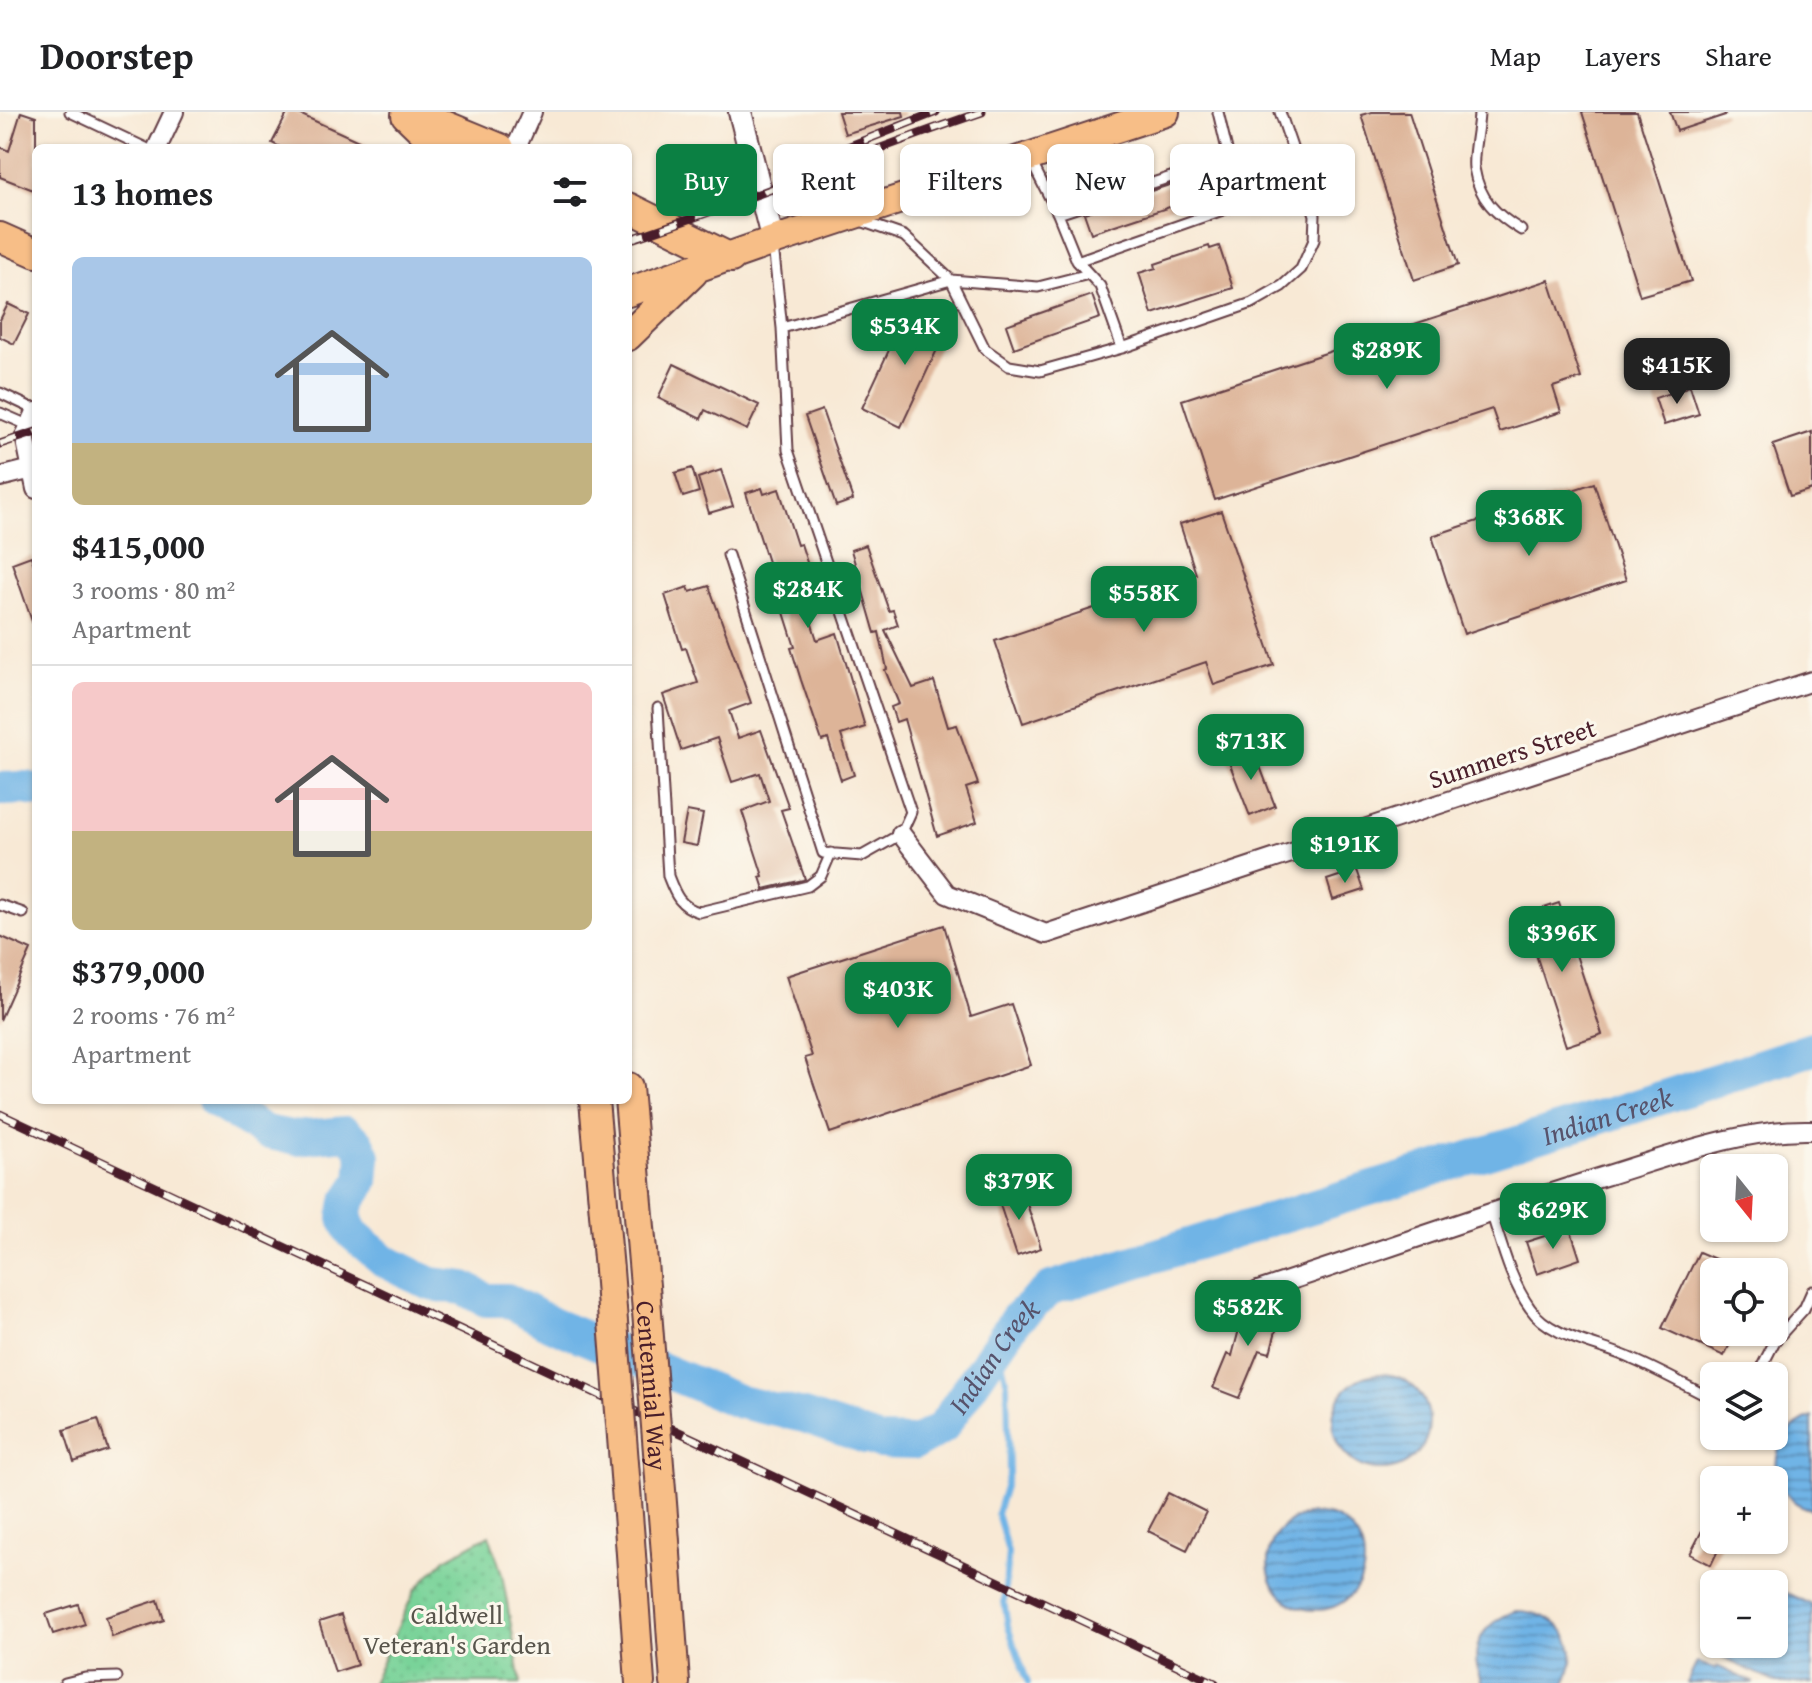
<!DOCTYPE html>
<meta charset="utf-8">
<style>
:root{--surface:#fff;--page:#f6f6f6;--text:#202124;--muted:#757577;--line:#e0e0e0;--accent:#0b8043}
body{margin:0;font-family:"Gentium Book Plus",serif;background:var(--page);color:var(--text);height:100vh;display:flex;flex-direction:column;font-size:30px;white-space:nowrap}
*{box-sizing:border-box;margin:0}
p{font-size:26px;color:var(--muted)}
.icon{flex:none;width:44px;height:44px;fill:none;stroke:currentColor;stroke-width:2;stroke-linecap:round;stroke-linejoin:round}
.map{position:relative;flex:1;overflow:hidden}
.details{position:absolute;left:32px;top:32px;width:600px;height:960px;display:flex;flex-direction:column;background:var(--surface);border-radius:12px;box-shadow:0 2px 6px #0004}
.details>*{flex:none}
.banner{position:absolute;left:656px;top:32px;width:760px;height:72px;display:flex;gap:16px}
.needle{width:52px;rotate:162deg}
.controls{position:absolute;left:1700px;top:1042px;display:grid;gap:16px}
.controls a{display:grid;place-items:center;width:88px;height:88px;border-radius:12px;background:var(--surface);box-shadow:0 2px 6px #0004;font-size:40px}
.price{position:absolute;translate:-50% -68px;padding:0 18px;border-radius:16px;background:var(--accent);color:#fff;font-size:26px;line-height:52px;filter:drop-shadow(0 2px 4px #0008)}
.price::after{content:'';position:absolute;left:50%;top:48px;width:24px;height:18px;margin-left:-12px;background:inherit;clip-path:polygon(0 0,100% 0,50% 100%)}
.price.selected{background:#222;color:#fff}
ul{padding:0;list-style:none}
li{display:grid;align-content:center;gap:16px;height:424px;padding:0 40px}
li+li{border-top:2px solid var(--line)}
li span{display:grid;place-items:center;height:248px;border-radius:12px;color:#555}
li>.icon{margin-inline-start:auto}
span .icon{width:144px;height:144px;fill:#fffc;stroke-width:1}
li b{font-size:34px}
h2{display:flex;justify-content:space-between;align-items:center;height:96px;padding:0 40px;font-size:34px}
.pill{padding:0 28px;border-radius:12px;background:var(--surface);box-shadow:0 2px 6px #0004;font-size:28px;line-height:72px}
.pill.selected{background:var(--accent);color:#fff}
header{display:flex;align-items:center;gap:48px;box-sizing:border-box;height:112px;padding:0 40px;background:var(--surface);border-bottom:2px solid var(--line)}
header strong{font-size:38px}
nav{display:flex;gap:44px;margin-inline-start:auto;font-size:28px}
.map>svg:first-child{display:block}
.garden{fill:url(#garden-dots);stroke:#627962;stroke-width:2}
.water{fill:url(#water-rules);stroke:#5d6a88;stroke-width:2}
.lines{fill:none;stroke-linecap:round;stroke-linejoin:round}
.stream{stroke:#70b4e6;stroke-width:6}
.river{stroke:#70b4e6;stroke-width:34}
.building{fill:#ddb498}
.service-casing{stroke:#643d44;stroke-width:13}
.minor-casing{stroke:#643d44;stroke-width:22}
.tertiary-casing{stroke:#643d44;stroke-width:26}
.primary-casing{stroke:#643d44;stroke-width:32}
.service{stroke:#fff;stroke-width:9}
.minor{stroke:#fff;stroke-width:18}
.tertiary{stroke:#fff;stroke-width:22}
.primary{stroke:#f7be87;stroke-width:28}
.rail-casing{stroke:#4a1f2b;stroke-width:9}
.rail{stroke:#fbf7ec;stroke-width:6;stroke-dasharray:18;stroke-linecap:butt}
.primary-bridge-casing{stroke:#643d44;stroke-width:32;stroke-linecap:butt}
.primary-bridge{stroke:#f7be87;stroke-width:28}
.labels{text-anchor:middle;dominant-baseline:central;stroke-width:6;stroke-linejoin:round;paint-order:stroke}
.street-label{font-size:26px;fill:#4a1f2b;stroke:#fbf7ec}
.park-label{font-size:26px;fill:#58554c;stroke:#fbf7ec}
.water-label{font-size:28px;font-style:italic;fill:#57536c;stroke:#fbf7ec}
</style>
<header>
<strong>Doorstep</strong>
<nav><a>Map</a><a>Layers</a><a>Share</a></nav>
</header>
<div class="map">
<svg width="1812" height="1571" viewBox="0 0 1812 1571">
<defs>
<pattern id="garden-dots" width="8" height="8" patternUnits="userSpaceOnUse" patternTransform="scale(2)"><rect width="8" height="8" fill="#79d399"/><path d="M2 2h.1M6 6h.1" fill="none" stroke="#6ab584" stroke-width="1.8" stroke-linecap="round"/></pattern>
<pattern id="water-rules" width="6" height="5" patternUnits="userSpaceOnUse" patternTransform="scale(2)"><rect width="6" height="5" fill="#70b4e6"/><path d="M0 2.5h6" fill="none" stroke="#5e92bb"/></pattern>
</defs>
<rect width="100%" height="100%" fill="#fbf7ec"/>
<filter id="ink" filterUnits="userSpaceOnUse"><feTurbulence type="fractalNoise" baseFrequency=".0125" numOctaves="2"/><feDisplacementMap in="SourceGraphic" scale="16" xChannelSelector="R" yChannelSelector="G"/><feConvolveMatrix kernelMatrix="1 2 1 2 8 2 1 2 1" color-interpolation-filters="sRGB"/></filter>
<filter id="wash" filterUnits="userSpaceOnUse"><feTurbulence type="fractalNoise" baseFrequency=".006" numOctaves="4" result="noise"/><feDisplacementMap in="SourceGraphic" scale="32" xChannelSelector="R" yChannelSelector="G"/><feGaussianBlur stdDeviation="1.8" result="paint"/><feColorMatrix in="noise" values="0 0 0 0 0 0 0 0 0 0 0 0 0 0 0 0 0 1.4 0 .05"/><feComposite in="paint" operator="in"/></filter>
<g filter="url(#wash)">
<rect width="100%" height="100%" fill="#f8e9d5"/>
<path class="garden" d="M 489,1423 L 502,1462 L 521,1571 L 372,1571 L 415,1478 L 445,1447 Z"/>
<path class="water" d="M1333 1310a48 48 0 1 1 96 0a48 48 0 1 1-96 0Z
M 1812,1305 L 1812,1398 C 1763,1385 1766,1320 1812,1305 Z
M1268 1450a48 48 0 1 1 96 0a48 48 0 1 1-96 0Z
M 1774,1475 L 1812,1493 L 1812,1571 L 1777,1571 L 1723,1546 L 1724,1542 L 1707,1533 L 1714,1517 L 1714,1532 L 1774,1532 Z
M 1516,1499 C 1556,1499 1587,1531 1565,1571 L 1482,1571 C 1467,1536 1482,1511 1516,1499 Z
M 1697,1550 L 1715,1557 L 1717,1554 L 1754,1571 L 1687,1571 Z"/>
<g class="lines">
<path class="stream" d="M 999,1234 L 1007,1273 L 1009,1361 L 997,1401 L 1008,1440 L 1004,1489 L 1008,1515 L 1028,1571"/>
<g class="river">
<path d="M 0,677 L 25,676 L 36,678"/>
<path id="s1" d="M 214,988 L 265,1020 L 296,1026 L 346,1021 L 358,1031 L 364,1044 L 362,1069 L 348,1090 L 345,1106 L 352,1121 L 385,1149 L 431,1172 L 464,1176 L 486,1188 L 507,1188 L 551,1212 L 740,1290 L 804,1304 L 880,1330 L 915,1331 L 942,1316 L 1016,1207 L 1051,1176 L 1630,996 L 1812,937"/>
</g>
</g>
<g id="blocks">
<path class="building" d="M 21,0 L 36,5 L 36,79 L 0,65 L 0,35 L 9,39 Z
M 288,0 L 295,0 L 374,36 L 282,36 L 272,31 Z
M 838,0 L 903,0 L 904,4 L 845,22 Z
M 1372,0 L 1409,0 L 1458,153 L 1414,168 L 1361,3 Z
M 1582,0 L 1637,0 L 1691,169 L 1640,184 Z
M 1670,0 L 1724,0 L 1725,3 L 1677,19 Z
M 1215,58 L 1221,78 L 1091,121 L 1084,101 Z
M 1209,134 L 1210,137 L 1219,134 L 1233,176 L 1152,202 L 1139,161 L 1156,156 L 1155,152 Z
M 1549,168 L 1581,266 L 1553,275 L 1561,300 L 1500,320 L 1492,297 L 1215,388 L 1182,288 Z
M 1092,183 L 1100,206 L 1014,236 L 1006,213 Z
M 8,192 L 29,202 L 14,232 L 0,225 L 0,208 Z
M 909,195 L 948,214 L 901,315 L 862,296 Z
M 674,252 L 759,293 L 747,318 L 705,298 L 701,307 L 658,286 Z
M 1690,274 L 1699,302 L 1664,313 L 1655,286 Z
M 822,298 L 853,388 L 836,394 L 805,304 Z
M 1812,320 L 1812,377 L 1790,384 L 1773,333 Z
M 692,356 L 699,380 L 683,385 L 675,361 Z
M 721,358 L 733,394 L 709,401 L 698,366 Z
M 1594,371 L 1626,468 L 1464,522 L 1432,424 Z
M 762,376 L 764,382 L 779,377 L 797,433 L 801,432 L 814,472 L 800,476 L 811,509 L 817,528 L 837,521 L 865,615 L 841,623 L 854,663 L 841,668 L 828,627 L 822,629 L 801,568 L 791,536 L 795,535 L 746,381 Z
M 1221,399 L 1274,553 L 1214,573 L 1206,550 L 1023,611 L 995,529 L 1196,462 L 1180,412 Z
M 866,433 L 889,499 L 893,498 L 898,513 L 885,518 L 913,576 L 934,569 L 948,615 L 957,613 L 978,672 L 966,676 L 977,710 L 937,724 L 904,607 L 896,610 L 891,595 L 899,592 L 885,558 L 887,557 L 879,520 L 875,521 L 851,438 Z
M 31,444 L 36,459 L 36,511 L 33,512 L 12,451 Z
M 709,474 L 751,591 L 729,599 L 738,626 L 761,618 L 789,696 L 781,698 L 805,767 L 803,768 L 764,777 L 760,765 L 763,764 L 742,699 L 769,689 L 760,661 L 732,670 L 717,626 L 681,638 L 663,583 L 698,571 L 686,536 L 682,537 L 665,483 L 688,475 L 690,480 Z
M 1253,636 L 1275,694 L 1250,704 L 1227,645 Z
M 687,699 L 703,702 L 697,734 L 681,731 Z
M 1357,758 L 1364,778 L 1333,788 L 1327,768 Z
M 1559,791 L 1602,922 L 1566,934 L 1523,803 Z
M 944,813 L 971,905 L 1011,892 L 1031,953 L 830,1021 L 805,946 L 812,944 L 786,864 Z
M 0,824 L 31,838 L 0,908 Z
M 1022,1076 L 1041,1136 L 1017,1144 L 997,1084 Z
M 1570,1116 L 1580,1147 L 1537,1162 L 1526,1130 Z
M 1699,1140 L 1745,1160 L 1714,1160 L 1714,1220 L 1736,1220 L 1724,1244 L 1662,1216 Z
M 1246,1191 L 1281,1200 L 1270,1241 L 1259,1238 L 1239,1286 L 1213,1276 L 1227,1242 L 1232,1244 Z
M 98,1307 L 108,1338 L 74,1350 L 64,1318 Z
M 1168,1381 L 1206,1400 L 1187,1438 L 1148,1419 Z
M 1714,1395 L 1714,1428 L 1723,1428 L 1711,1453 L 1690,1442 Z
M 158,1488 L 164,1508 L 112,1525 L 106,1505 Z
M 78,1492 L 85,1512 L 53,1522 L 46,1502 Z
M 341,1503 L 357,1553 L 335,1560 L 319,1510 Z"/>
</g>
</g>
<g filter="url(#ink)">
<use href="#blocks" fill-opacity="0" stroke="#643d44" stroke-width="2"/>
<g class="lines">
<defs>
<path id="service" d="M 70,0 L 146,36
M 1479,0 C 1479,17 1472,41 1474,56 C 1479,87 1496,103 1521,118
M 1030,47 L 1058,102 L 1229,46 L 1218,0
M 1058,102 L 1077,149 L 1234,94 L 1229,46
M 858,108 L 904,124 L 951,168 L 985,237 L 1009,254 L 1040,259 L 1122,236
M 1077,149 L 1100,174 L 1122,236 L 1252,191 L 1282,174 L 1301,157 L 1314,128 L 1315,103 L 1280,0
M 782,216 L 951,168 L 1038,175 L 1089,162
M 0,281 L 36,298
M 0,301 L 30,314
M 728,443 L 823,741 L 862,744 L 901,722 L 911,700 L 788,338 L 782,216 L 773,133
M 658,596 L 668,764 C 675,782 679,794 699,800 L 808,774 L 821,764 L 831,741
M 0,793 L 23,801
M 1491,1100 C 1502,1133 1510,1168 1530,1196 C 1550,1226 1600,1232 1632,1247 C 1660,1259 1687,1274 1714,1288
M 1757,1264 L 1775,1229 L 1804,1197 L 1812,1179
M 65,1571 L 85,1566 L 117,1565"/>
<path id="minor" d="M 157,36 L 174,0
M 516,36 L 532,0
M 36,300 L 25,324 L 36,377
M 0,365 L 36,356
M 901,722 L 947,782 L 1046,822 L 1812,569
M 1258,1179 C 1374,1141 1489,1100 1605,1064 C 1670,1044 1744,1016 1812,1018"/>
<path id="tertiary" d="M 740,0 L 773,129"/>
<path id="primary" d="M 413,0 L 500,36
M 406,3 L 440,36
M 628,95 L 731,146
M 0,125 L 36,141
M 628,180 L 773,129 L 1165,0
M 628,224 L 693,161
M 628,975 L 645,1174
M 594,988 L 609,1158
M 630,1428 L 640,1571
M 666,1442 L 675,1571"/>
</defs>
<use href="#service" class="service-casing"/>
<use href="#minor" class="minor-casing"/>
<use href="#tertiary" class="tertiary-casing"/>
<use href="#primary" class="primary-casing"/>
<use href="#service" class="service"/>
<use href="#minor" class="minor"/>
<use href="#tertiary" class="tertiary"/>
<use href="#primary" class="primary"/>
<defs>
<path id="rail" d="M 830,42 L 936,0
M 628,128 C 748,89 863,40 982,0
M 0,332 L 36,320
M 0,1002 L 1215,1571"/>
</defs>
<use href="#rail" class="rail-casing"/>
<use href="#rail" class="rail"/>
<defs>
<g id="primary-bridge">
<path d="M 609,1158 L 630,1428"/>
<path id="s2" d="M 645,1174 L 666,1442"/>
</g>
</defs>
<use href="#primary-bridge" class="primary-bridge-casing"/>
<use href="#primary-bridge" class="primary-bridge"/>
</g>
</g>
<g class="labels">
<g class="street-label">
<text transform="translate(1512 641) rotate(-18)">Summers Street</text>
<text stroke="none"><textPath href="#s2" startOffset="100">Centennial Way</textPath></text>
</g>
<g class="park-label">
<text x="457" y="1502">Caldwell<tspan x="457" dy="30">Veteran's Garden</tspan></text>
</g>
<g class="water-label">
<text stroke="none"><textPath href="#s1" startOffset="1656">Indian Creek</textPath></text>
<text stroke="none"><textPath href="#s1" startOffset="984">Indian Creek</textPath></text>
</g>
</g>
</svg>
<div class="controls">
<a><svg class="needle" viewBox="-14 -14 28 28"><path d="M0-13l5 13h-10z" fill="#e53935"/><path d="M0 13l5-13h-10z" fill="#757577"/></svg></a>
<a><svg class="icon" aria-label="locate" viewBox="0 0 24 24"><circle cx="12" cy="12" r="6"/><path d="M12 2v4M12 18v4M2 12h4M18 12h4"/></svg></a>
<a><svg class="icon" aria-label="layers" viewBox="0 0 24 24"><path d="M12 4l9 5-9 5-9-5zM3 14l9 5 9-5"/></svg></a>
<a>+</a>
<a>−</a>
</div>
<b class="price" style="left:905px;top:255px">$534K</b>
<b class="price" style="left:1387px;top:279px">$289K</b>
<b class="price selected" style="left:1677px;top:294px">$415K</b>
<b class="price" style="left:1529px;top:446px">$368K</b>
<b class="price" style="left:808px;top:518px">$284K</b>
<b class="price" style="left:1144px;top:522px">$558K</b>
<b class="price" style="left:1251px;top:670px">$713K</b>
<b class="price" style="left:1345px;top:773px">$191K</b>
<b class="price" style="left:1562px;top:862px">$396K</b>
<b class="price" style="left:898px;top:918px">$403K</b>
<b class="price" style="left:1019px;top:1110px">$379K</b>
<b class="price" style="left:1553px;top:1139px">$629K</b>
<b class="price" style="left:1248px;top:1236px">$582K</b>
<div class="banner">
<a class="pill selected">Buy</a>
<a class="pill">Rent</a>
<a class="pill">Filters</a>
<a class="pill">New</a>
<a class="pill">Apartment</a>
</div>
<section class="details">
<h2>13 homes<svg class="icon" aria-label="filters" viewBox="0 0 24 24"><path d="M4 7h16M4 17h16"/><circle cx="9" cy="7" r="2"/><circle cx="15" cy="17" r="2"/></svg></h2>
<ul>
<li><span style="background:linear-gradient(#a9c7e8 75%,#c2b280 0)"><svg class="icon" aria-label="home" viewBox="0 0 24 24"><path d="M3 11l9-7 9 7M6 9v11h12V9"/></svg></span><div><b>$415,000</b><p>3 rooms · 80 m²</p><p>Apartment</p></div></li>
<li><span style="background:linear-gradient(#f6c9c9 60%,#c2b280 0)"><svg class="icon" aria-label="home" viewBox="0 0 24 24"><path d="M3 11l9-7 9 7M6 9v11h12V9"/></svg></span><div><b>$379,000</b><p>2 rooms · 76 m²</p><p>Apartment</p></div></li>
</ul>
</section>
</div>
